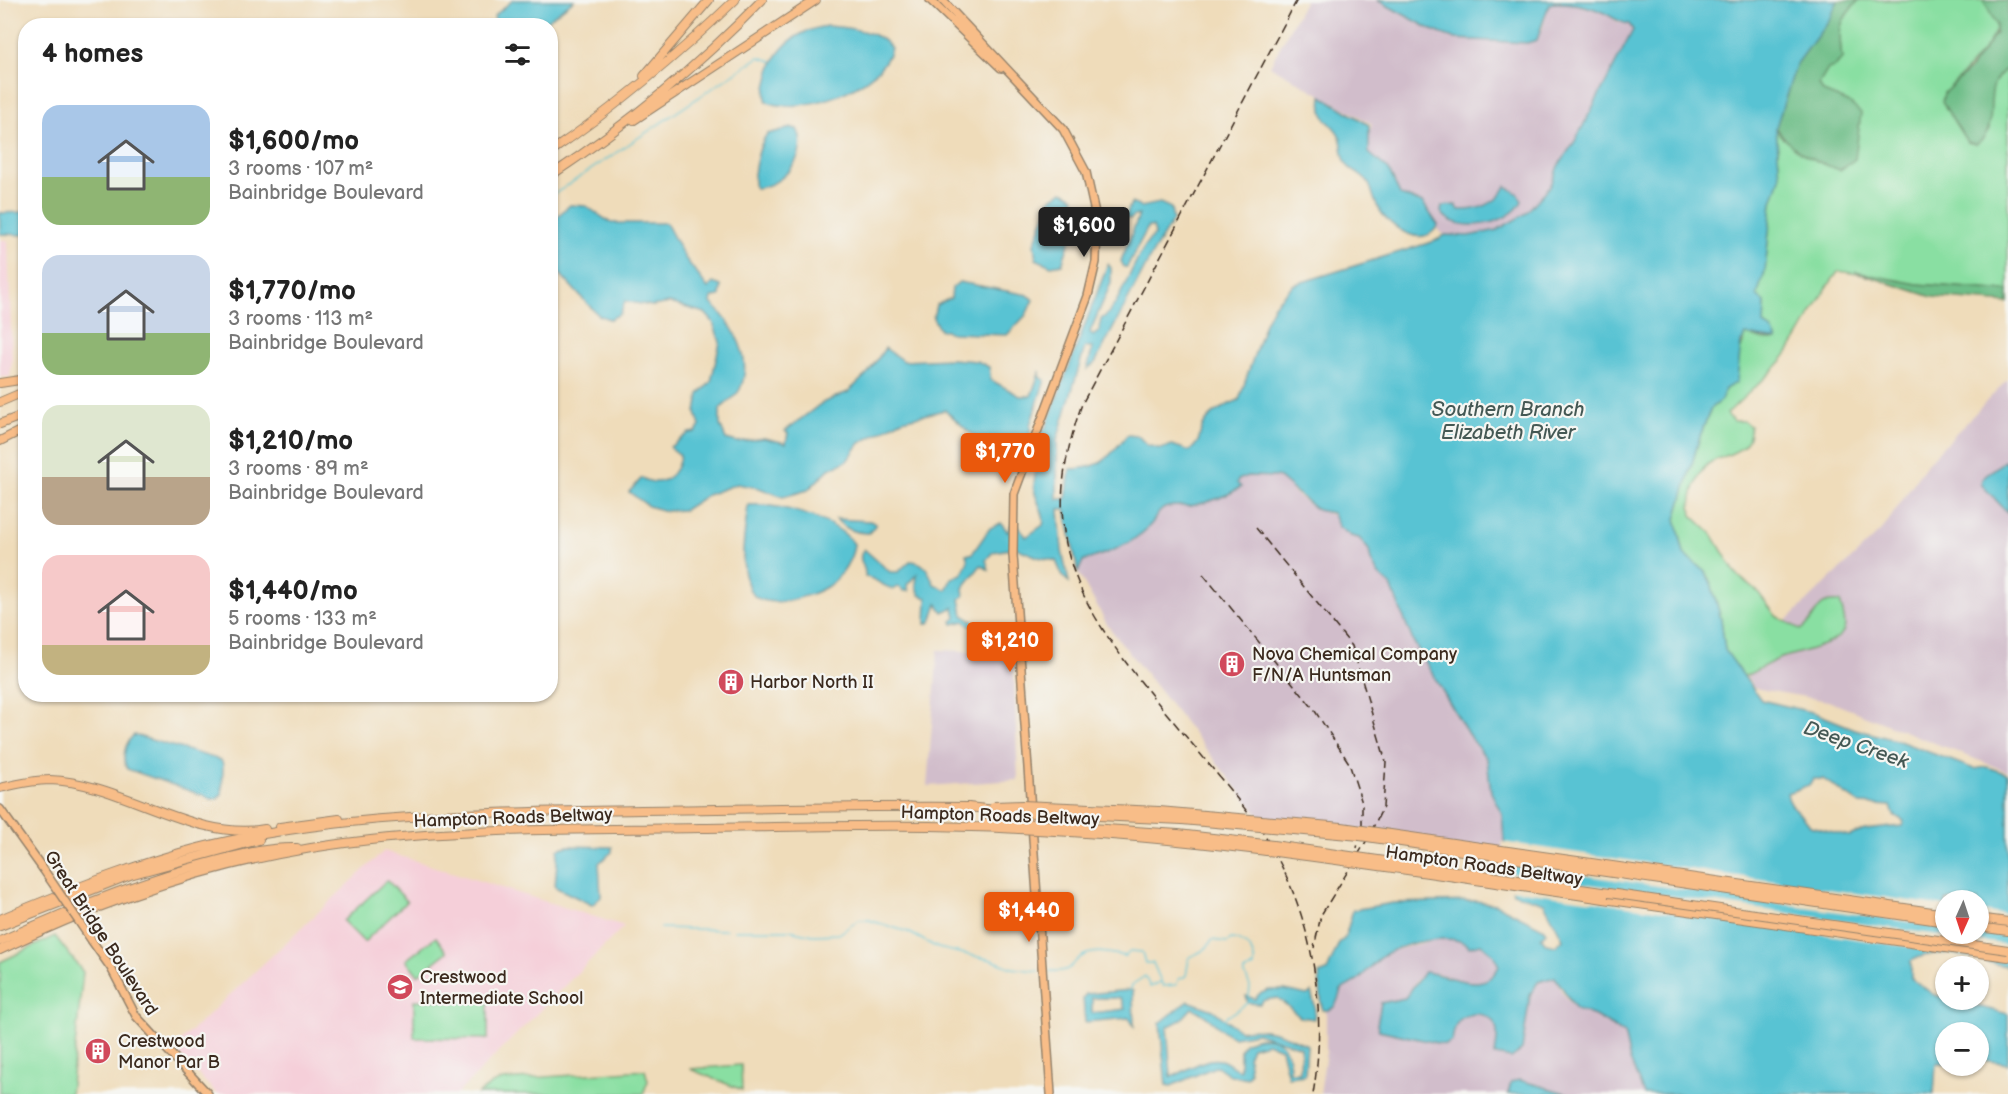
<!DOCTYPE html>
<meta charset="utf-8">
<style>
:root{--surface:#fff;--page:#f2f2f2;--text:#222;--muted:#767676;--accent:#ea580c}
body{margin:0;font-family:"Balsamiq Sans",sans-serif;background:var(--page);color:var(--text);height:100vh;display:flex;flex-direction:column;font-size:22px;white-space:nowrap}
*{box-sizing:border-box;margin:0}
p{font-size:20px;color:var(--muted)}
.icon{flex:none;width:33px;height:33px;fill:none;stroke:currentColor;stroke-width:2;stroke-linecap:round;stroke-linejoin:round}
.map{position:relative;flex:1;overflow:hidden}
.sheet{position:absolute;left:18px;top:18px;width:540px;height:684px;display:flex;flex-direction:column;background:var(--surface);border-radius:24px;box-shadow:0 2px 4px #0004}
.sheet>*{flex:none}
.needle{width:39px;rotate:183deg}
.fabs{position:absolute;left:1935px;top:890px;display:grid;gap:12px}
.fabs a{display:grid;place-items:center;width:54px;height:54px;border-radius:50%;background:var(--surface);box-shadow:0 2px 4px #0004;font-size:30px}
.price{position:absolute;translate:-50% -51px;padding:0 14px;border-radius:6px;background:var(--accent);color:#fff;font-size:20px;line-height:39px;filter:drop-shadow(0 2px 3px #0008)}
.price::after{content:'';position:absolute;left:50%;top:36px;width:18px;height:14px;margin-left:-9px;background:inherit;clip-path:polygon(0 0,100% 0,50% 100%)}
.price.selected{background:#222;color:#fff}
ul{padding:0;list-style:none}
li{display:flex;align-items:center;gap:18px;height:150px;padding:0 24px}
li span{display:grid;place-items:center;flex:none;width:168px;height:120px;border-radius:18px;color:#555}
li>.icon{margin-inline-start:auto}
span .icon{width:72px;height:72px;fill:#fffc;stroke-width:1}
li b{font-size:26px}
h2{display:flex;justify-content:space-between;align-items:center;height:72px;padding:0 24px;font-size:26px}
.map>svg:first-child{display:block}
.built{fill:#f5cfd9}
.industrial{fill:#d1bdcb}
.green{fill:#89dfa2;stroke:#628460;stroke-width:1.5}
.forest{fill:#6ebe88;stroke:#547453;stroke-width:1.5}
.water{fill:#58c3d3;stroke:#4a7678;stroke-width:1.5;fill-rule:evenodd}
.pier{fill:#efdcba}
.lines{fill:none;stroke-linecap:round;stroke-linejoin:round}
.stream{stroke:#58c3d3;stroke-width:1.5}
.major-casing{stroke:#95836c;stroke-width:10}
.highway-casing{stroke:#95836c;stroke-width:10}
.major{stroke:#f8bd88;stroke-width:7}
.highway{stroke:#f8bd88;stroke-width:8}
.rail{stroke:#3b2a1e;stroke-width:1.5;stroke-dasharray:9 4.5;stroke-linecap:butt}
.major-bridge-casing{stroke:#95836c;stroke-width:10;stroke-linecap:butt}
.highway-bridge-casing{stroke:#95836c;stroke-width:10;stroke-linecap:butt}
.major-bridge{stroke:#f8bd88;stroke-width:7}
.highway-bridge{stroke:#f8bd88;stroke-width:8}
.labels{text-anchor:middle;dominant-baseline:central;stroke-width:4.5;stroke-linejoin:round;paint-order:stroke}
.poi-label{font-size:18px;fill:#3b2a1e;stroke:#f6f6f2;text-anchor:start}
.street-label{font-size:18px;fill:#3b2a1e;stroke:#f6f6f2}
.water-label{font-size:20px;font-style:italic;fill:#445854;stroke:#f6f6f2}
</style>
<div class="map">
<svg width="2008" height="1094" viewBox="0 0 2008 1094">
<rect width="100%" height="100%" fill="#f6f6f2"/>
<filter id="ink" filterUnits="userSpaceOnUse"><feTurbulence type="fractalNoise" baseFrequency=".0167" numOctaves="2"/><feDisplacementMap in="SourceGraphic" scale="12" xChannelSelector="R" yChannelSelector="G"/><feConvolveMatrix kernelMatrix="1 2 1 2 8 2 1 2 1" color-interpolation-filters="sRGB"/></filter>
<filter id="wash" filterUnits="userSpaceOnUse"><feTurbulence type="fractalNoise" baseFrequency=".008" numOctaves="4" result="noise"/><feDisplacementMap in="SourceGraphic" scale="24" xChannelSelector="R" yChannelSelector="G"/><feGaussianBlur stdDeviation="1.35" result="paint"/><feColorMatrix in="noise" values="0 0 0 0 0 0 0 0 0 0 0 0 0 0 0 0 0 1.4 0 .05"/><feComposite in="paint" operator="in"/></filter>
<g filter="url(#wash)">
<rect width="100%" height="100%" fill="#efdcba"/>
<path class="built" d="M 0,240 L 8,240 L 12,361 L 10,377 L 0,377 Z
M 384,851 L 624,926 L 457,1094 L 217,1094 L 173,1048 Z"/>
<path class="industrial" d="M 1305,0 L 1377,0 L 1434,31 L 1456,39 L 1527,43 L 1542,30 L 1549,4 L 1561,1 L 1601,11 L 1618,22 L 1629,24 L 1633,30 L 1575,141 L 1558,166 L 1551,185 L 1525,214 L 1497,230 L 1469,236 L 1445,235 L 1439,231 L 1423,207 L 1396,197 L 1364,149 L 1372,124 L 1270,66 Z
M 2008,379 L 2008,772 L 1828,701 L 1754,688 L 1740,665 L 1883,529 L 1927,463 Z
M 1248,476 L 1278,477 L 1287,483 L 1296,495 L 1317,510 L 1336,516 L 1351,536 L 1359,538 L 1369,550 L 1371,561 L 1379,575 L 1391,586 L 1413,641 L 1468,734 L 1487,759 L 1491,792 L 1502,814 L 1506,857 L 1263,821 L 1108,626 L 1078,572 L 1083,561 L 1103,555 L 1162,510 L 1172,505 L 1204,503 L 1219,496 L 1228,495 L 1238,484 L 1238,480 Z
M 938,650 L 1013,653 L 1018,780 L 927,786 Z
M 1447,938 L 1481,944 L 1493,954 L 1499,966 L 1495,974 L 1486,981 L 1471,983 L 1436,973 L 1417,979 L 1405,998 L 1396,1002 L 1385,1001 L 1379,1030 L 1445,1045 L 1452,1041 L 1456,1024 L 1463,1017 L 1474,1014 L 1485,1015 L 1494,1021 L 1498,1030 L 1495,1055 L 1511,1058 L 1522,1050 L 1530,995 L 1538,982 L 1555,977 L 1562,992 L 1576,1009 L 1595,1016 L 1624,1033 L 1630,1060 L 1644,1094 L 1320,1094 L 1326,1052 L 1326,1011 L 1330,1011 L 1341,990 L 1388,952 L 1433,940 Z"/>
<path class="green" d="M 1859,0 L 1983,0 C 1987,7 1995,17 1996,26 C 1998,38 1955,83 1944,93 L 1989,130 C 1990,108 1986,81 2008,68 L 2008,291 L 1917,284 L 1839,271 C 1818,296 1806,328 1787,354 C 1770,377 1746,393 1727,414 L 1733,421 L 1743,421 L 1750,426 C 1752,451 1730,453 1713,461 C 1697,468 1689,499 1692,515 L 1712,534 L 1736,574 L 1758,592 L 1776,616 L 1801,630 C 1819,619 1812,599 1840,602 C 1842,610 1847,622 1844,630 C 1838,645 1796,653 1781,658 C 1768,663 1756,671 1743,677 L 1725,650 L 1721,619 L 1711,583 L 1705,572 L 1684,554 L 1676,519 L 1700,436 L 1711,408 L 1721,400 L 1746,335 L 1765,340 L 1776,340 L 1772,331 L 1764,325 L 1765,303 L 1757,295 L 1765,271 L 1772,202 L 1780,178 L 1776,127 L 1783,139 L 1848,102 L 1823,92 L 1819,84 L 1828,68 L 1836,66 L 1842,59 C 1838,29 1838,21 1859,0 Z
M 387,880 L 407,901 L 364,942 L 343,921 Z
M 55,936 L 83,972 L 70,1094 L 0,1094 L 0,962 Z
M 436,937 L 447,952 L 418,975 L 406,960 Z
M 414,1000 L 488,1001 L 488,1039 L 414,1038 Z
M 741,1065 L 742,1090 L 690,1069 L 740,1065 Z
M 645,1070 L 648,1081 L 643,1094 L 478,1094 L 492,1084 L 503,1080 Z"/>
<path class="forest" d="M 1838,0 L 1859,0 C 1838,21 1838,29 1842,59 L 1836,66 L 1828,69 L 1819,84 L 1823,92 L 1848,102 L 1861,113 L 1855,159 L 1840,170 C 1815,162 1789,149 1776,127 L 1796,65 L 1829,20 Z
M 1983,0 L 2008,0 L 2008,68 C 1976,87 2005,127 1976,144 L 1967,142 L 1942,102 L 1944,93 L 1970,69 L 1996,33 L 1996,24 Z
M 1855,272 L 1917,284 L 2008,291 L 2008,303 L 1932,297 Z"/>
<path class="water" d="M 513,0 L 574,0 L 541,25 L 496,25 L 494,16 Z
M 1377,0 L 1838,0 L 1829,20 L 1796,65 L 1776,127 L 1780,178 L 1772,202 L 1765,271 L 1757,295 L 1765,303 L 1764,325 L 1772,330 L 1777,340 L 1746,335 L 1741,342 L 1737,382 L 1725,389 L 1721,400 L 1711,408 L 1700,436 L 1676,519 L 1684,554 L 1705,572 L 1711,583 L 1721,619 L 1725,650 L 1761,700 L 1815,713 L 1855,729 L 1899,741 L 1974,769 L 1987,767 L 2008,774 L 2008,966 C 1975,962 1943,943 1911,961 L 1911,978 L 1934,995 L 2008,1014 L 2008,1064 L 1979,1059 L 1978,1032 L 1946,1032 L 1945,1063 L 1936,1063 L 1934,1094 L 1644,1094 L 1630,1060 L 1624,1033 L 1595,1016 L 1576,1009 L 1555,977 L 1538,982 L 1530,995 L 1522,1050 L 1511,1058 L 1495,1055 C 1496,1046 1499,1035 1496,1027 C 1492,1011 1466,1010 1457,1023 C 1454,1028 1453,1035 1452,1041 L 1445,1045 L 1379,1030 L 1377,1025 L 1381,1003 L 1405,998 L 1424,972 C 1449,974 1485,997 1499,966 L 1493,954 L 1481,944 L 1469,947 C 1455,930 1406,944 1389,952 C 1378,958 1369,969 1361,977 C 1355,983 1347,986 1341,990 C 1337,1002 1336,1012 1322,1010 L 1319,974 L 1327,971 L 1339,943 L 1345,938 L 1353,910 L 1393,903 L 1476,901 L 1495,904 L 1543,928 L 1546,932 L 1541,937 L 1546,944 L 1556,946 L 1563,939 L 1544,903 L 1513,893 L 1506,863 L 1502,814 L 1491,792 L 1487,759 L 1468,734 L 1413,641 L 1391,586 L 1379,575 L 1371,561 L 1369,550 L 1359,538 L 1351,536 L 1339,527 L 1332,513 L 1317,510 L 1278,477 L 1248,476 L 1238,480 L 1237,483 L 1241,487 C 1227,496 1207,503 1190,506 C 1180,507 1171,504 1163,509 C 1157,513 1155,519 1152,523 C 1137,543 1106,554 1083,561 L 1078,572 L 1065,509 L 1059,509 L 1062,551 L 1069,582 L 1063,577 L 1056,561 L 1038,557 L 1016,548 L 993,552 L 986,560 L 989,570 L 981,565 L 963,588 L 964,596 L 960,599 L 963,615 L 978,624 L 970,626 L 964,621 L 953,624 L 952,621 L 956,618 L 954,607 L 943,612 L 937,603 L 931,622 L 926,624 L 927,598 L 920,595 L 916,585 L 917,574 L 907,585 L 909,591 L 904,591 L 898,586 L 894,589 C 883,587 876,578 865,577 C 867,565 855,561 864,549 L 890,572 L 898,572 L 910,561 C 924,561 929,571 934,584 L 946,590 L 952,578 L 962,574 L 968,561 L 966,554 L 972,554 L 990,528 L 1001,523 L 1008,532 L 1011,525 L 1019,526 L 1026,537 L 1043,525 C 1046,514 1036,502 1034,489 C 1033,481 1038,468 1034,461 C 1031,457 1026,456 1022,454 L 1008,462 L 996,457 L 994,450 L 969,432 L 945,410 L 902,420 L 860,443 L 847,461 L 829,469 L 808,490 L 783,497 L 759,488 L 737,484 L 707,495 L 684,510 L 665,511 L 648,506 L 629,492 L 642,478 C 662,489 678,475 680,455 L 670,447 L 689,433 L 696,432 L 700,426 L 696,413 L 699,394 L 711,382 L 720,342 L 713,322 L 705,313 L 670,303 L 652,306 L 625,301 L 620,314 L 610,319 C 609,319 601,316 600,316 C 595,313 552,266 550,261 L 550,223 L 570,205 L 586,206 L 611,223 L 666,223 L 685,258 L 708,288 L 713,283 L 721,286 L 720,296 L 712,297 L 711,303 C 733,323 754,359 740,389 C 737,396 726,403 720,409 L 720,425 L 726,439 L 737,442 L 764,438 L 786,443 L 788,433 L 785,431 L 822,403 L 848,392 L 868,373 L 885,348 L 903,361 L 951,359 L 977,361 L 989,367 L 991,380 L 1020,396 L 1031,396 L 1040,371 L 1040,378 L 1045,380 L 1030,425 L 1030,435 L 1037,438 L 1046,427 L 1108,264 L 1111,268 L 1111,283 L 1090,332 L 1093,336 L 1099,331 L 1101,319 C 1121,308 1133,254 1155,234 L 1153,227 L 1148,227 L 1127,267 L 1124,267 L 1121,261 L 1139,215 L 1134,216 L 1131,219 L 1125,218 L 1131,203 L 1141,207 L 1160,203 L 1171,208 L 1173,220 L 1152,254 L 1095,363 L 1087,369 L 1093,347 L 1085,347 L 1057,440 L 1057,499 L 1066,499 L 1070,469 C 1103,468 1107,459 1127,435 L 1138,436 L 1147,445 L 1161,449 L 1172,445 L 1190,451 C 1204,437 1196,439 1203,426 C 1210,413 1226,405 1239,400 L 1265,323 L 1274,305 L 1293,285 L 1435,241 L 1445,235 L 1469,236 L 1497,230 L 1525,214 L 1551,185 L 1558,166 L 1575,141 L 1633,30 L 1629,24 C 1617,22 1612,16 1602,12 C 1589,6 1563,0 1549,4 L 1537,40 L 1527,43 L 1456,39 L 1434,31 ZM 1813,779 L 1823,779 L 1860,804 L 1891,806 L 1894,815 L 1904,821 L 1902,826 L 1865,830 L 1849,836 L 1810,826 C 1803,814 1789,809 1787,793 L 1809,785 ZM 1946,900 L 1978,900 L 1978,933 L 1946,933 Z
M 827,26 C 848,28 879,30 891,48 C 882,87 802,116 767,102 C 764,94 766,87 768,79 C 774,48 797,30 827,26 Z
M 1322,96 L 1369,125 L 1369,153 L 1389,170 L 1400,195 L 1423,203 L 1438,225 C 1424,251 1389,227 1379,209 C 1374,202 1373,192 1369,184 C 1365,176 1354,173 1348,166 C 1342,159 1343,149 1341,140 C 1336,121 1318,125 1322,96 Z
M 792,128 L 797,129 C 811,155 781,188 755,188 C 751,175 759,145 767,134 Z
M 1506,186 L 1518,194 L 1522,201 C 1511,225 1456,235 1441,212 L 1442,206 L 1456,205 L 1459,210 C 1477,211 1498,204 1506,186 Z
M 1063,191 L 1074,197 L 1078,218 L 1062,264 L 1051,266 L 1036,259 L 1034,244 L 1051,198 Z
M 25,212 L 25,235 L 0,234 L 0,213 Z
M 959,282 L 1028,295 L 1033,300 L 1026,315 L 1007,335 L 952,333 L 939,329 L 933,318 L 936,305 L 951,298 L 952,288 Z
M 2004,461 L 2008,464 L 2008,513 L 1981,484 L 1982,479 Z
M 748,505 C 778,503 837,519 854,544 C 853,559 841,577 828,586 C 811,597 759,614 749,588 C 738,561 745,533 748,505 Z
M 836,519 L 870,521 L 876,524 L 869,533 C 857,534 843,528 836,519 Z
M 134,735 L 221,760 L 223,765 L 222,795 L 216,799 L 210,798 L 127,769 C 121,759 125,742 134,735 Z
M 567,846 L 612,847 L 612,852 L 599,863 L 601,897 L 592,905 L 555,887 L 558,849 Z
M 1130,990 L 1133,991 L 1134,1026 L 1129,1018 L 1085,1022 L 1083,998 L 1086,994 ZM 1092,998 L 1121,998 L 1125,1009 L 1092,1013 Z
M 1269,990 L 1285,990 L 1307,995 L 1311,992 L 1315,1007 L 1314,1019 L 1300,1017 L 1278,998 L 1264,1000 L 1260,1004 L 1248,1003 L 1246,996 L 1255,999 L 1259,994 Z
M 1188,1001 L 1213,1010 L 1240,1031 C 1264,1025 1286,1035 1307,1045 L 1305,1075 L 1288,1077 L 1281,1049 L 1267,1043 L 1252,1047 L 1248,1057 L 1250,1073 L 1247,1078 L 1230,1075 L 1217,1066 L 1171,1086 L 1166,1085 L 1160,1023 ZM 1192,1008 C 1211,1016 1217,1030 1234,1037 L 1257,1033 L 1301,1047 L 1300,1072 L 1290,1072 C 1290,1041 1273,1030 1244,1043 L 1240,1050 L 1240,1070 C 1231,1068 1228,1061 1220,1060 C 1203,1057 1186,1072 1171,1077 L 1167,1027 L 1181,1020 Z
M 1519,1080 L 1569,1094 L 1508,1094 L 1511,1082 Z"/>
<path class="pier" d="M 1502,842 L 1945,906 L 1945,927 L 1504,864 Z
M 1505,872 L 2008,945 L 2008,961 L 1509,889 Z
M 1979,911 L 2008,915 L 2008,936 L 1978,932 Z"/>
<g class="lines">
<path class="stream" d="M 550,197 L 759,57 L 772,61
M 661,928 L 726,930
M 735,930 L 789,930 L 813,935 L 839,934 L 859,920 L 869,920 L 908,932 L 938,948 L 992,960 L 1012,968 L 1038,971
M 1050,971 C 1078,973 1069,960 1087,954 C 1101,950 1112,954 1125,956 L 1131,951 L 1142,952 L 1145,963 L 1153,963 L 1163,986 L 1176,985 L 1179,979 L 1186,976 L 1189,958 C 1198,952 1207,951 1212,940 L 1227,942 L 1231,939 C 1246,940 1256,952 1254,967 L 1244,972 L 1250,986 L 1249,997
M 1130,990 L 1133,984 L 1145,976 L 1150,987 L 1160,982
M 1224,1019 L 1249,1002"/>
</g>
</g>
<g filter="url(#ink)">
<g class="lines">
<defs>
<path id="major" d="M 930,0 L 1001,68
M 942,0 L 1063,129 L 1086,172 L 1097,222 L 1096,262 L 1088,296 L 1014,494 L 1013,555 L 1051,1094
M 0,809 L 43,869
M 92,941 L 111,968 L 136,1016 L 208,1094"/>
<path id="highway" d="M 644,76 L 709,0
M 634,120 L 816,0
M 550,152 C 616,107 678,55 735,0
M 550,176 C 627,125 698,66 762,0
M 0,383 L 26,379
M 0,402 L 26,391
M 0,424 L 26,414
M 0,441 L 26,428
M 0,788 C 17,784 33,780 50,780 C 121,782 193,842 265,829
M 984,823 L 1019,823
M 280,827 L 339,819
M 1604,899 L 2008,957
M 1978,918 L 2008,922
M 0,919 C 79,886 159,854 243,838 C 375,812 508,812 642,810 C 751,809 859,806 968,807
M 0,926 L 130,875 L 259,840
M 1978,927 L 2008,931
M 0,941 C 70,909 141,880 215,861 C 243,854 268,847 297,848
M 0,950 C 98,903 203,866 311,848 C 440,827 571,830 701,828 C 807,827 913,823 1019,829"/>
</defs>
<use href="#major" class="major-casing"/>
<use href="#highway" class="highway-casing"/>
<use href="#major" class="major"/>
<use href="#highway" class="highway"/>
<path class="rail" d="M 1297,0 L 1082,404 C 1035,535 1076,603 1158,703 C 1192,744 1227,785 1259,827 C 1311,905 1329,1002 1313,1094
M 1256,528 L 1352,646 L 1386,762 L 1383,807 L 1367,840 L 1321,915 L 1314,948
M 1203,574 L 1313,708 L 1349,763 L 1362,803 L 1362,826 L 1357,848"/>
<defs>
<path id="major-bridge" d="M 43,869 L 92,941"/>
<path id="highway-bridge" d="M 994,806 L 1022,805 L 1159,811 L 1342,827 L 1946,914
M 968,807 L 1014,812 L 1182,820 L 1360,836 L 1946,922
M 1019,823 L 1178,834 L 1273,845 L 2008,950
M 1019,829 C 1216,838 1409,871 1604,899"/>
</defs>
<use href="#major-bridge" class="major-bridge-casing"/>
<use href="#highway-bridge" class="highway-bridge-casing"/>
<use href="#major-bridge" class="major-bridge"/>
<use href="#highway-bridge" class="highway-bridge"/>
</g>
</g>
<defs>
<symbol id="building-disc" viewBox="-11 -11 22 22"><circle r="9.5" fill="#d1495b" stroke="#f6f6f2"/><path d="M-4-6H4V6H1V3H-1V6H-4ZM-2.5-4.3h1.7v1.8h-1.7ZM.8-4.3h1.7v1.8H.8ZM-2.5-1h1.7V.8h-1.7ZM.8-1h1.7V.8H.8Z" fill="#fff"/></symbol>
<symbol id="school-disc" viewBox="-11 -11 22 22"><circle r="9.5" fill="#d1495b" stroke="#f6f6f2"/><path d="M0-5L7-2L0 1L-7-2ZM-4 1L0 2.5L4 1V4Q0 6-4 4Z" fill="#fff"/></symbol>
</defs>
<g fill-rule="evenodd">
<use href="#building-disc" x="1217" y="649" width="30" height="30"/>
<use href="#building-disc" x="716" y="667" width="30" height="30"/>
<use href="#school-disc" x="385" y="972" width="30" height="30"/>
<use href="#building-disc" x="83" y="1036" width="30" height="30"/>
</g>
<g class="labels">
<g class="poi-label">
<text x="1252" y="654">Nova Chemical Company<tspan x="1252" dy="21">F/N/A Huntsman</tspan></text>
<text x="750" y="682">Harbor North II</text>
<text x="420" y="977">Crestwood<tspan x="420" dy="21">Intermediate School</tspan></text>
<text x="118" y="1041">Crestwood<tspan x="118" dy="21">Manor Par B</tspan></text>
</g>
<g class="street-label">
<text transform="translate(1000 816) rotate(2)">Hampton Roads Beltway</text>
<text transform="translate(513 818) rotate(-2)">Hampton Roads Beltway</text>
<text transform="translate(1484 866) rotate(8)">Hampton Roads Beltway</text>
<text transform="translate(101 933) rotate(57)">Great Bridge Boulevard</text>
</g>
<g class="water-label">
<text x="1508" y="410">Southern Branch<tspan x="1508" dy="23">Elizabeth River</tspan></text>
<text transform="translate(1856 745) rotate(19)">Deep Creek</text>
</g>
</g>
</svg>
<div class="fabs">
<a><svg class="needle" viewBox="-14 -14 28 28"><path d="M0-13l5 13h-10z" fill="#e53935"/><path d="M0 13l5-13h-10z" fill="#767676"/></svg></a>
<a>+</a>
<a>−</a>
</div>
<b class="price selected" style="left:1084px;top:258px">$1,600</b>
<b class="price" style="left:1005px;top:484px">$1,770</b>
<b class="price" style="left:1010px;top:673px">$1,210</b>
<b class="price" style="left:1029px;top:943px">$1,440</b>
<section class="sheet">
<h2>4 homes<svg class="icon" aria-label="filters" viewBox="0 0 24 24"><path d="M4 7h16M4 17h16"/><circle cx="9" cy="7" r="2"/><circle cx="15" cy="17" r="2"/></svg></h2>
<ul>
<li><span style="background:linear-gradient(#a9c7e8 60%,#8fb573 0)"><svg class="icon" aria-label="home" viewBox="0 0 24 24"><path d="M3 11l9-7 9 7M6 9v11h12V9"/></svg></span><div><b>$1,600/mo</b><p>3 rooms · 107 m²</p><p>Bainbridge Boulevard</p></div></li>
<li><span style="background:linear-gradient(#c9d6e8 65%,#8fb573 0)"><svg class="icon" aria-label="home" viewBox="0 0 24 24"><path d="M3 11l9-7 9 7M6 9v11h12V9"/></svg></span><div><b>$1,770/mo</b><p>3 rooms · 113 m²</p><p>Bainbridge Boulevard</p></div></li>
<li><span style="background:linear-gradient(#dfe7d0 60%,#b9a48a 0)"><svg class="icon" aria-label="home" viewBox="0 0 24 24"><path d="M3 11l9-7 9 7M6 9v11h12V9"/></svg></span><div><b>$1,210/mo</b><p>3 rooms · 89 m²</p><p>Bainbridge Boulevard</p></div></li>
<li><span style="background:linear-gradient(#f6c9c9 75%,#c2b280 0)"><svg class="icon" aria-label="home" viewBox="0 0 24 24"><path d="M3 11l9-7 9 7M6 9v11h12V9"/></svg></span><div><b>$1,440/mo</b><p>5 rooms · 133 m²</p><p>Bainbridge Boulevard</p></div></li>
</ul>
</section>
</div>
